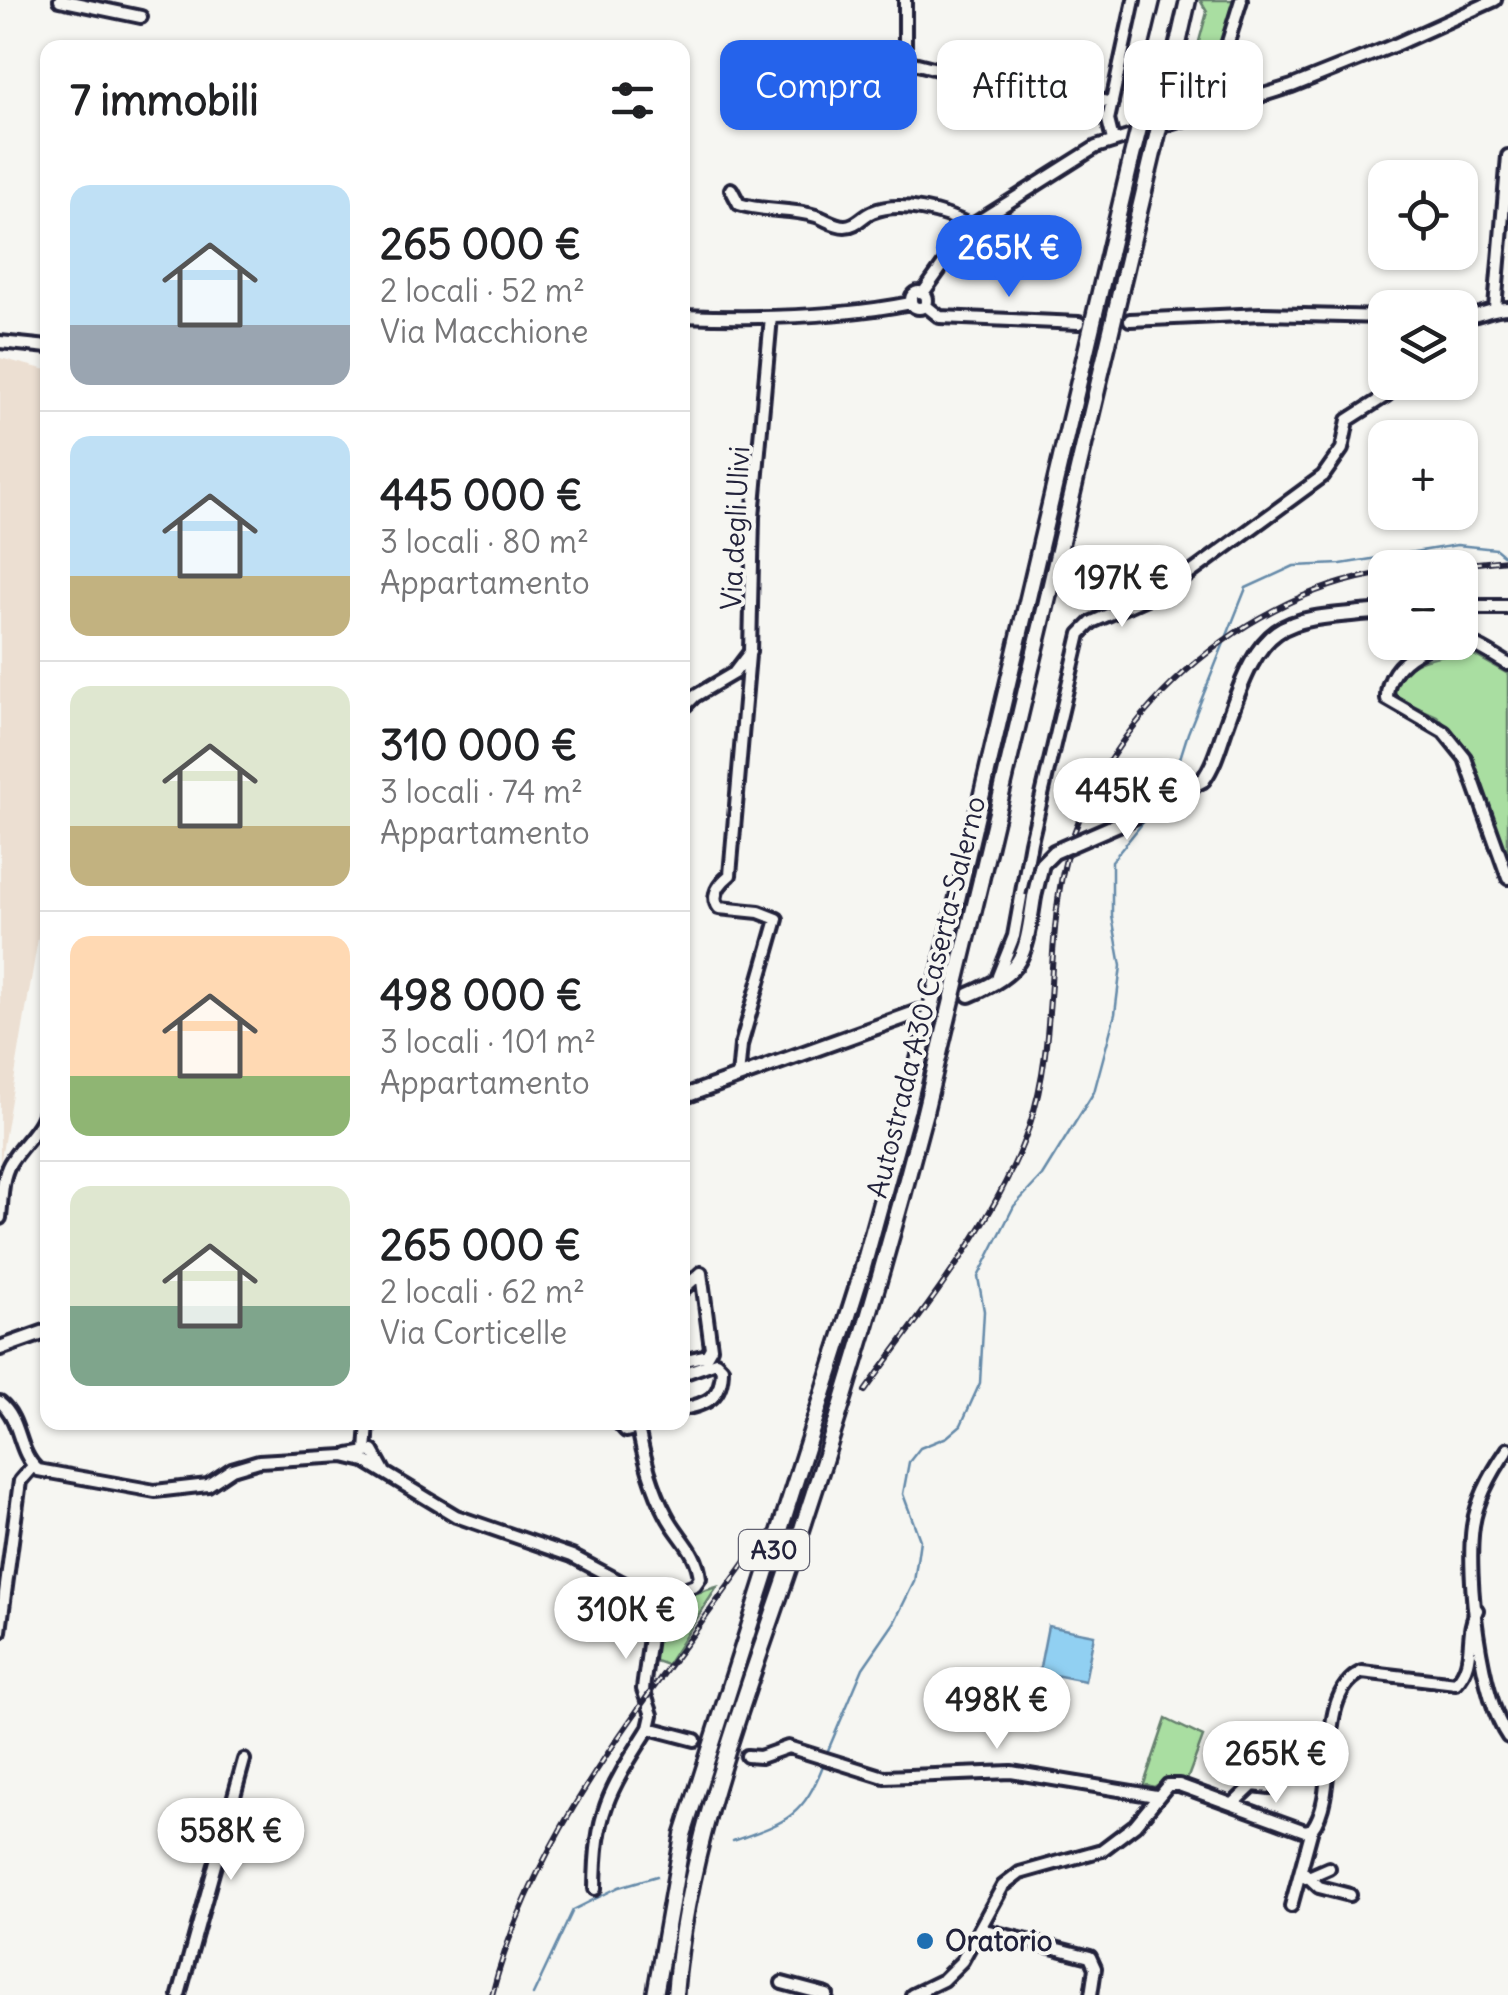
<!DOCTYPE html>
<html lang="it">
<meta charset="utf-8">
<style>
:root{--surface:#fff;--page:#f2f2f2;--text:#202124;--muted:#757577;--line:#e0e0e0;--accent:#2563eb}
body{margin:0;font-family:Delius,sans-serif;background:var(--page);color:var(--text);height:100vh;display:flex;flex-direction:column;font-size:38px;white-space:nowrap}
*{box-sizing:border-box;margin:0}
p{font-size:32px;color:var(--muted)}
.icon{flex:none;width:55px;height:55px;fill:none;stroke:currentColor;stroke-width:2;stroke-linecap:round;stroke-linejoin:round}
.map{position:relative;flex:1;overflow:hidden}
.panel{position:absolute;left:40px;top:40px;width:650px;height:1390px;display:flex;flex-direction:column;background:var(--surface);border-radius:20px;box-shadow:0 2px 8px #0004}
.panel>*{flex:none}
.banner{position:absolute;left:720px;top:40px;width:638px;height:90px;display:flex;gap:20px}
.controls{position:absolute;left:1368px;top:160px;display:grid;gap:20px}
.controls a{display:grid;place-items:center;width:110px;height:110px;border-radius:20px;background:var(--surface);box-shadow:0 2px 8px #0004;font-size:50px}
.price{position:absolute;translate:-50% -85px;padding:0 22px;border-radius:35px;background:#fff;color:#222;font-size:32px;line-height:65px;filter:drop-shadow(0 2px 5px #0008)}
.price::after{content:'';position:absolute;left:50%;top:60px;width:30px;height:22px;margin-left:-15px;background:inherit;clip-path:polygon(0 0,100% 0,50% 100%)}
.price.active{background:var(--accent);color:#fff}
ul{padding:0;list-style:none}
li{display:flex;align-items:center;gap:30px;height:250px;padding:0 30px}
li+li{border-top:2px solid var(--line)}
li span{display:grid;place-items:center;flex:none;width:280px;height:200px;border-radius:20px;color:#555}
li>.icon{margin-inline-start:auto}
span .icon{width:120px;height:120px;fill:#fffc;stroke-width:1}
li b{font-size:42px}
h2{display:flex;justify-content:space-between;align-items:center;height:120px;padding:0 30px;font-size:42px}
.tag{padding:0 35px;border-radius:20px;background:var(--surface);box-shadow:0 2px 8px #0004;font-size:35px;line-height:90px}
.tag.active{background:var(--accent);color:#fff}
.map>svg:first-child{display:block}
.built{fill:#ecdfd2}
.green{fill:#a9dea1;stroke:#66806e;stroke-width:2.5}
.water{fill:#91d0f2;stroke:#658aa9;stroke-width:2.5}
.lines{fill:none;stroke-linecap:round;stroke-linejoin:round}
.stream{stroke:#658aa9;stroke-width:2.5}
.minor-tunnel{stroke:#cccccd;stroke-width:10;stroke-dasharray:10 5;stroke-linecap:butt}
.minor-casing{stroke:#22223b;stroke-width:18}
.major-casing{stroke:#22223b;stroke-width:20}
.highway-casing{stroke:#22223b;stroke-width:21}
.minor{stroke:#f6f6f2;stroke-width:10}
.major{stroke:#f6f6f2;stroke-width:12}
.highway{stroke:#f6f6f2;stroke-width:14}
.rail-casing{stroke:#22223b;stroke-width:6}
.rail{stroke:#f6f6f2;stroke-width:2.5;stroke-dasharray:8;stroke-linecap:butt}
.major-bridge-casing{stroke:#22223b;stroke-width:20;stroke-linecap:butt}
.highway-bridge-casing{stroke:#22223b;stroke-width:21;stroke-linecap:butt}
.major-bridge{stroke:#f6f6f2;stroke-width:12}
.highway-bridge{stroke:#f6f6f2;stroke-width:14}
.poi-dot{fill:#1f6fb2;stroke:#f6f6f2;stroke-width:4}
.labels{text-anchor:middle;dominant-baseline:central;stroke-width:8;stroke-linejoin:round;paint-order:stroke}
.shield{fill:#f6f6f2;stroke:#626272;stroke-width:2.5}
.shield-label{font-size:25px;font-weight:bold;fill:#22223b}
.street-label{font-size:28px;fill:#22223b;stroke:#f6f6f2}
.poi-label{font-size:28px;font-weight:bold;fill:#22223b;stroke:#f6f6f2;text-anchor:start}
</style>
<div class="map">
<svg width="1508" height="1995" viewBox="0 0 1508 1995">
<rect width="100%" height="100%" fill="#f6f6f2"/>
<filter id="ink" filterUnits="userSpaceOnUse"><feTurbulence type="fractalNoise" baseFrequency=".01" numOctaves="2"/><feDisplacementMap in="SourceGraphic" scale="20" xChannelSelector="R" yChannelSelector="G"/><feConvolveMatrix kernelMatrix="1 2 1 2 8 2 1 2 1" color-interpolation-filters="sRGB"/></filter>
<g filter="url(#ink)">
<path class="built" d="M 0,358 L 47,370 L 48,879 L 0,1165 Z"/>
<path class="green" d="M 1200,0 L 1234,0 L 1202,103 L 1179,115 L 1207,12 Z
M 1467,651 L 1508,674 L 1508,863 L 1481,799 L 1467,748 L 1437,716 L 1399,699 L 1393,689 C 1403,658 1438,656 1467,651 Z
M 717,1587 L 667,1665 L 653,1660 L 662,1603 Z
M 1166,1719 L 1203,1737 L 1187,1780 L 1170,1777 L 1154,1787 L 1144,1784 Z"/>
<path class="water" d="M 1048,1626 L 1094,1635 L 1085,1681 L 1039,1672 Z"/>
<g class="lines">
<path class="stream" d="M 1170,790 L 1188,733 L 1246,588 L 1294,566 L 1341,564 L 1457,545 L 1496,549 L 1508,559
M 826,1755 L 863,1668 L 894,1623 L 914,1582 L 920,1540 L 903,1494 L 909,1462 L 920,1448 L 947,1437 L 961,1425 L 980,1383 L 984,1311 L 978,1277 L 1014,1206 L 1042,1176 L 1094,1092 L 1115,1014 L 1121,966 L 1112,916 L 1112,861 L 1149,815
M 733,1841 C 786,1822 803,1818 824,1763
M 533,1995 L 573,1910 L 619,1887 L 657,1876"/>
<path class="minor-tunnel" d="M 1079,323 L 1130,320
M 695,1740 L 747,1756"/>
<defs>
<path id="minor" d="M 60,0 L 141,17
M 874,53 L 941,70 L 978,71 L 1112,103
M 905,61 L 905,0
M 1211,111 L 1211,97 L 1241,0
M 834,113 L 885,119 L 902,60
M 1113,140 L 1108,120 L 1134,0
M 731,189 L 739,204 C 763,212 791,208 816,216 C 826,219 834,226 845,226 C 857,226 862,216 872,212 C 900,200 945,212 971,226
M911 300a8 8 0 1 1 16 0a8 8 0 1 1-16 0Z
M 923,293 L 971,226 L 1096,147 L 1292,86 L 1395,45 L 1495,0
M 925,305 L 940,317 L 1079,323
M 1495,308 L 1508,156
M 682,316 C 758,319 837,318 911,303
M 1460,318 C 1478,317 1491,308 1508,308
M 1130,320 L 1263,314 L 1385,317
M 0,342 L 48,347
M 1508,664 C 1497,658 1485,649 1474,645 C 1439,633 1385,660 1387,699 L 1444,732 L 1465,758 L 1508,878
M 682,709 L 695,696 L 734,673 L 750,652 L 753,517 L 771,317
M 998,976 L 1014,936 L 1031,842 L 1080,634 L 1092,622 L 1173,586 L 1323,476 L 1342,449 L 1348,420 L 1387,395 L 1396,382
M 738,1077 L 741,1045 L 777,919 L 759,912 L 719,908 C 710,896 719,884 730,875 L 749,655
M 0,1218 C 2,1200 1,1179 10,1163 C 26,1137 46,1128 48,1095
M 682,1290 L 701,1273
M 682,1361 L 707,1355 L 711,1348 L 701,1273
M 682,1374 L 716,1362 L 722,1368 C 722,1397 709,1404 682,1409
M 0,1402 C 22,1420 17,1452 38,1470 L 155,1491 L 208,1485 L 232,1469 L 259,1461 L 344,1456 L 365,1461 L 456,1516 L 572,1556 L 655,1600 L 695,1585 L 700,1578 C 697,1550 678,1538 666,1514 C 653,1490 643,1455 638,1428 L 644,1422
M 618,1422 L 626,1431 L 638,1428
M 1508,1449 C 1492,1472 1477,1499 1473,1526 C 1466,1576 1480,1696 1508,1737
M 366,1452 L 368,1422
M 349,1455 L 373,1451 L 384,1471
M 0,1631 L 20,1481 L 33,1466
M 649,1728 L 652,1715 L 643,1689 L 655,1600
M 747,1756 L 760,1757 L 788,1747 L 884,1777 L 1011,1772 L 1156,1796
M 1233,1804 L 1253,1785 L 1270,1787 L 1273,1776
M 1301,1870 L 1319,1887 L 1350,1895
M 1306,1878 L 1329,1868
M 595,1889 C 596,1810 608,1793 649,1728 L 695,1740
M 1291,1906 L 1312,1829
M 981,1929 L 1090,1957 L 1095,1968 L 1091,1995
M 782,1983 L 827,1995
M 179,1995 L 244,1760
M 912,1995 L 943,1980 L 962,1961 L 1003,1886 L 1020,1873 L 1102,1850 L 1135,1825 L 1168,1785 L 1179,1785 L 1305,1831 L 1312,1829 C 1341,1791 1313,1695 1362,1672 L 1456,1683 C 1477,1661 1464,1635 1477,1610"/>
<path id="major" d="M 1460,607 L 1508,607
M 1203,780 C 1215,764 1220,742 1227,723 C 1264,616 1278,620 1385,611
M 969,995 C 1026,971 1025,955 1034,897
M 682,1097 L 918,1012
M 0,1348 L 48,1331"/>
<path id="highway" d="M 1164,106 L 1188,0
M 1140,124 L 1170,0
M 964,870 L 1131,160
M 981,880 L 1154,149
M 655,1995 L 683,1835 L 860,1278 L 907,1108
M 675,1995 C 687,1844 745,1699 793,1556 C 842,1410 886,1262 925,1112"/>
</defs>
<use href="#minor" class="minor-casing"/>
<use href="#major" class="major-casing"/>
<use href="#highway" class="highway-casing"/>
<use href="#minor" class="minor"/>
<use href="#major" class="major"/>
<use href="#highway" class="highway"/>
<defs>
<path id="rail" d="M 1425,568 L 1508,560
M 865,1391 C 925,1307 995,1225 1029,1127 C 1055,1050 1047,966 1060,887 C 1085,734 1234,595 1385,573
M 492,1995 C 534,1829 652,1694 749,1557"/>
</defs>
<use href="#rail" class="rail-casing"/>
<use href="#rail" class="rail"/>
<defs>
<path id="major-bridge" d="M 1034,897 L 1042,864 L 1054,852 L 1130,819 L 1203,780"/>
<path id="highway-bridge" d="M 1154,149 L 1164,106
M 1131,160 L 1140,124
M 907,1108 L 964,870
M 925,1112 L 981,880"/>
</defs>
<use href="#major-bridge" class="major-bridge-casing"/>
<use href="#highway-bridge" class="highway-bridge-casing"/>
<use href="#major-bridge" class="major-bridge"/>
<use href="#highway-bridge" class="highway-bridge"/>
</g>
</g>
<circle class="poi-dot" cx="925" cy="1941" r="10"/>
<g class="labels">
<rect class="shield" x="739" y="1530" width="70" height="40" rx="8"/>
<g class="shield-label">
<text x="774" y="1550">A30</text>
</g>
<g class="street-label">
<text transform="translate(735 528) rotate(-87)">Via degli Ulivi</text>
<text transform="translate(926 997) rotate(-76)">Autostrada A30 Caserta-Salerno</text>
</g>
<g class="poi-label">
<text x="945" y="1941">Oratorio</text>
</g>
</g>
</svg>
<div class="controls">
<a><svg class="icon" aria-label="locate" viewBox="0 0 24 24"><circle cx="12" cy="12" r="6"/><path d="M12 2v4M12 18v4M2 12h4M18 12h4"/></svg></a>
<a><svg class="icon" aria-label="layers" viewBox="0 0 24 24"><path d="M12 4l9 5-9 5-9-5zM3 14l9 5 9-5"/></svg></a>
<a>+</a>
<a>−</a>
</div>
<b class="price active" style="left:1009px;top:300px">265K €</b>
<b class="price" style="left:1122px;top:630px">197K €</b>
<b class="price" style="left:1127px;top:843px">445K €</b>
<b class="price" style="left:626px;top:1662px">310K €</b>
<b class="price" style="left:997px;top:1752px">498K €</b>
<b class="price" style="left:1276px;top:1806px">265K €</b>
<b class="price" style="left:231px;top:1883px">558K €</b>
<div class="banner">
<a class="tag active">Compra</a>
<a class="tag">Affitta</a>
<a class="tag">Filtri</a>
</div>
<section class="panel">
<h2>7 immobili<svg class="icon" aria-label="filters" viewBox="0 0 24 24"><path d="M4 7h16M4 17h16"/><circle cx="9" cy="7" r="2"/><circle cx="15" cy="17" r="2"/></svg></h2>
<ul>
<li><span style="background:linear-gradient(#bfe0f5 70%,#9aa5b1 0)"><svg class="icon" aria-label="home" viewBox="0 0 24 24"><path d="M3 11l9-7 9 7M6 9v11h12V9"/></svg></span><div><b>265 000 €</b><p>2 locali · 52 m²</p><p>Via Macchione</p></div></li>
<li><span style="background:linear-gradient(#bfe0f5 70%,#c2b280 0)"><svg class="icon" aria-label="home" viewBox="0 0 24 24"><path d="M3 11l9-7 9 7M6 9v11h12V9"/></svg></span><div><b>445 000 €</b><p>3 locali · 80 m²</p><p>Appartamento</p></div></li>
<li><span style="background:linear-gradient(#dfe7d0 70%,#c2b280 0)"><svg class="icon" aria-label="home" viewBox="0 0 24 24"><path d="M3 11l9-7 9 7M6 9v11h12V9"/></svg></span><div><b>310 000 €</b><p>3 locali · 74 m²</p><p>Appartamento</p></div></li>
<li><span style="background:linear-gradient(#ffd9b3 70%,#8fb573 0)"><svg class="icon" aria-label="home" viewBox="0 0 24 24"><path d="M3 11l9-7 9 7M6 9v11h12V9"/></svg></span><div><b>498 000 €</b><p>3 locali · 101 m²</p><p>Appartamento</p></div></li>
<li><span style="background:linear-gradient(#dfe7d0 60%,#7fa58c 0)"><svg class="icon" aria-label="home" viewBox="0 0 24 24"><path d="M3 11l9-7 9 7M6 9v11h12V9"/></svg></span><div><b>265 000 €</b><p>2 locali · 62 m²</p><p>Via Corticelle</p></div></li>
</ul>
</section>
</div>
